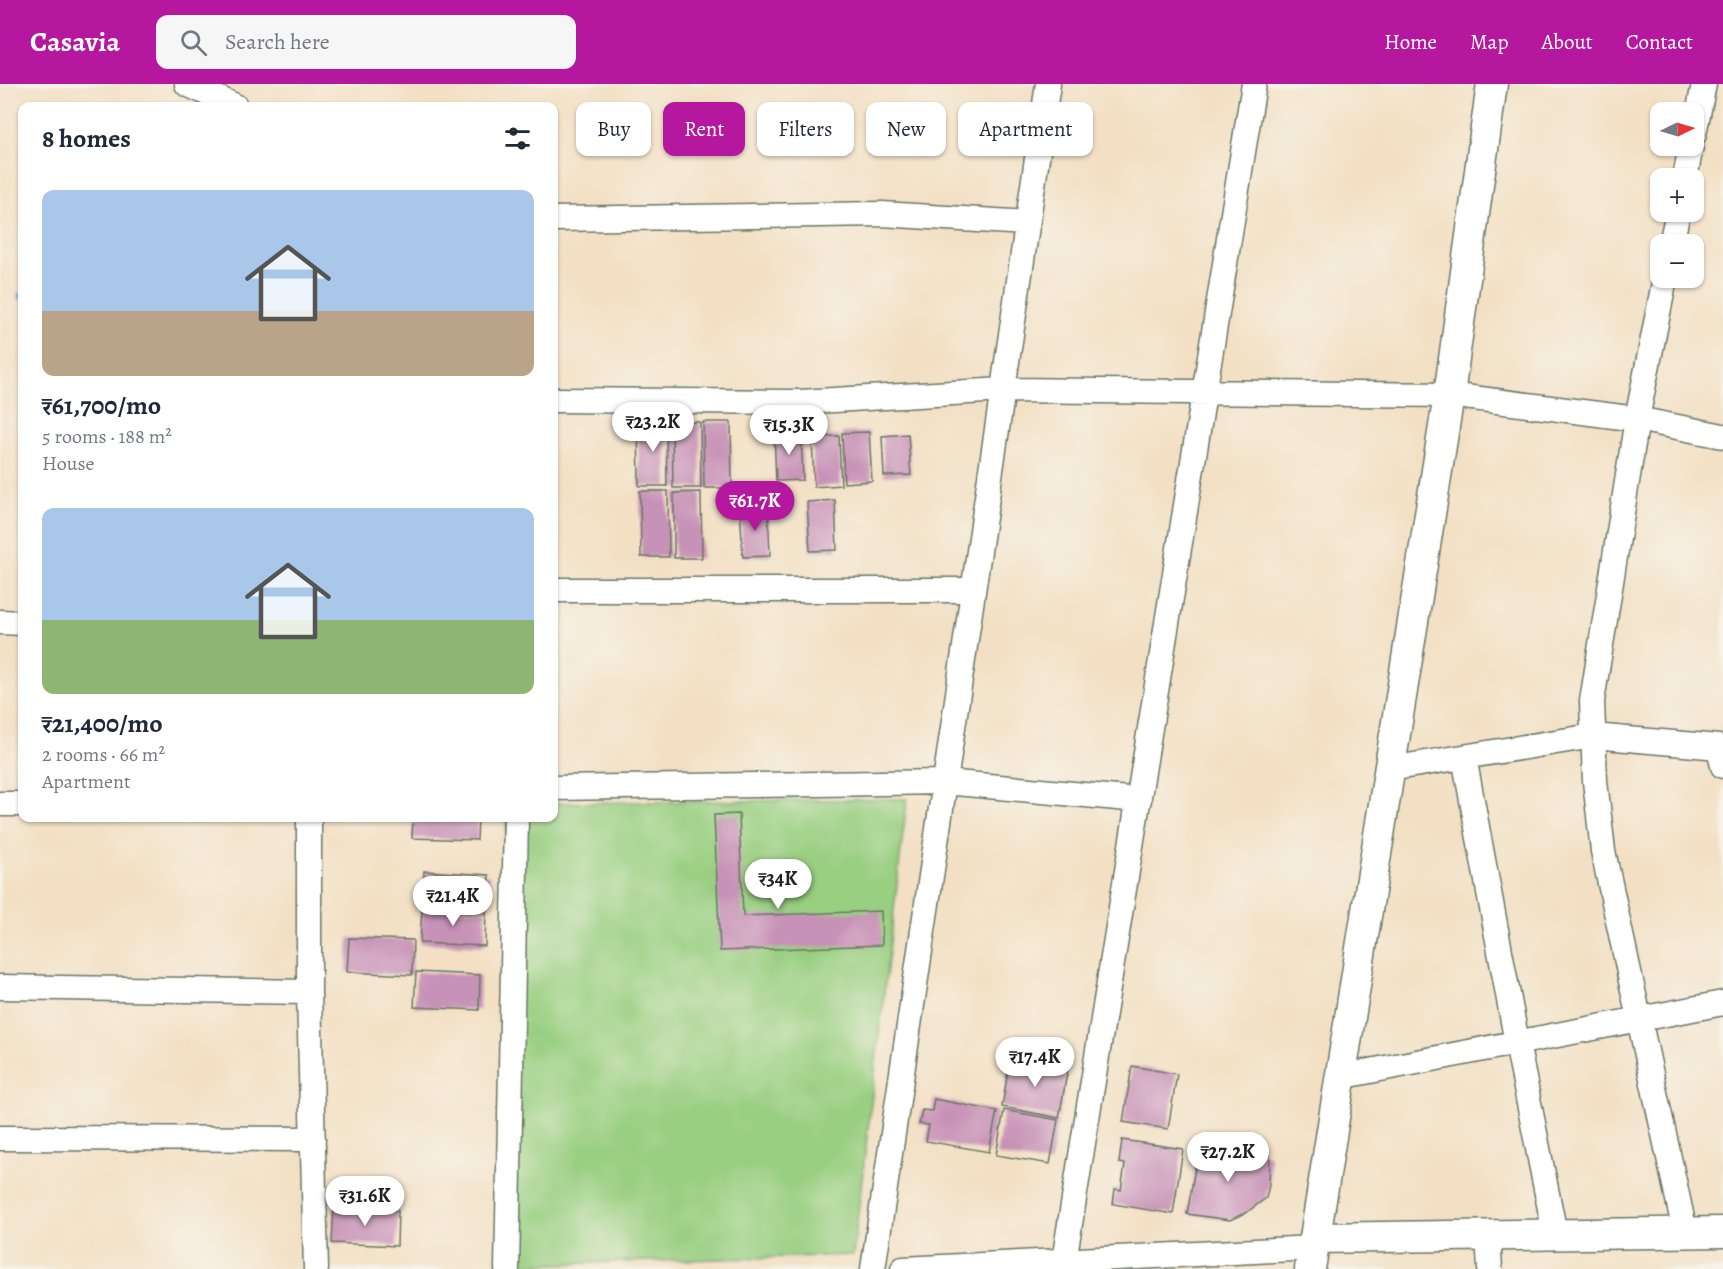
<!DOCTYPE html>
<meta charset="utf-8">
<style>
:root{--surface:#fff;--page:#f6f6f7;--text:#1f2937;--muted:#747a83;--accent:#b5179e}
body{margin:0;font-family:Alegreya,serif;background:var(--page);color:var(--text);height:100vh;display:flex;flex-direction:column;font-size:22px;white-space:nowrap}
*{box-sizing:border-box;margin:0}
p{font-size:20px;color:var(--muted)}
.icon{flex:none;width:33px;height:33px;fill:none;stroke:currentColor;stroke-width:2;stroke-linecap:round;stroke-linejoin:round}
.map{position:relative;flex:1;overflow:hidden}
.side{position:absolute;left:18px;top:18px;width:540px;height:720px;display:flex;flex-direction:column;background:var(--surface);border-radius:12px;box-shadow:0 2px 4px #0004}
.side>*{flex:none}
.hud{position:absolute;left:576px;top:18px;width:570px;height:54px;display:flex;gap:12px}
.needle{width:39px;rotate:85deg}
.tools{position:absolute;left:1650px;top:18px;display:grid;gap:12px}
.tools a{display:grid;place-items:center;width:54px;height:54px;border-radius:12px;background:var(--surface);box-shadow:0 2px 4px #0004;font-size:30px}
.price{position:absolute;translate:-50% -51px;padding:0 14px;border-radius:21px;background:#fff;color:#222;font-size:20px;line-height:39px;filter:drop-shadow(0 2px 3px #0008)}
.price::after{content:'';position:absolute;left:50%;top:36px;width:18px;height:14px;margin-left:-9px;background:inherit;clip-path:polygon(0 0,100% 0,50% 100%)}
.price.on{background:var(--accent);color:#fff}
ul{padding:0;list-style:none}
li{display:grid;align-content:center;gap:12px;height:318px;padding:0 24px}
li span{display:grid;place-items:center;height:186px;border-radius:12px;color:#555}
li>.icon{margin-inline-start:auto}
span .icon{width:108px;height:108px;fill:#fffc;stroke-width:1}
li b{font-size:26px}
h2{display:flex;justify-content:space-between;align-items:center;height:72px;padding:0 24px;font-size:26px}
.pill{padding:0 21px;border-radius:12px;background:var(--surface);box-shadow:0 2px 4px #0004;font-size:21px;line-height:54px}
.pill.on{background:var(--accent);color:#fff}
header{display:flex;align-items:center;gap:36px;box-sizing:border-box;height:84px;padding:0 30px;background:var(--accent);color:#fff}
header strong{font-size:28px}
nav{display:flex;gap:33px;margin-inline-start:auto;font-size:21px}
.search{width:420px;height:54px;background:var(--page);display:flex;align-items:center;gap:15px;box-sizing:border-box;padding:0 21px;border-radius:12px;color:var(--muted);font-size:22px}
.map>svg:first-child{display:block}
.green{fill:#99cf81;stroke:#5c865a;stroke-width:1.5}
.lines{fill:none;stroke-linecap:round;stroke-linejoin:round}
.stream{stroke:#4aadc9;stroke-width:8}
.building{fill:#c792b7}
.minor-casing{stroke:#697666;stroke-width:27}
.tertiary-casing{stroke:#697666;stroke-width:33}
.minor{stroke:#fff;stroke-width:24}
.tertiary{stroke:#fff;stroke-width:30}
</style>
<header>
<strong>Casavia</strong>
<div class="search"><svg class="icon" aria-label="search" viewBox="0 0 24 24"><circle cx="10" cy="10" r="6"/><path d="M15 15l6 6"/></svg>Search here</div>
<nav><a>Home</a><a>Map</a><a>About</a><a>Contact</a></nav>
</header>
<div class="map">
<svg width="1723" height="1185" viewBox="0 0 1723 1185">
<rect width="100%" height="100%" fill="#f7f3e8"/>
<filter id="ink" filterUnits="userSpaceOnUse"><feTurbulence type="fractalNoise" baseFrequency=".0167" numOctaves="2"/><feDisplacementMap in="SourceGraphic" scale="12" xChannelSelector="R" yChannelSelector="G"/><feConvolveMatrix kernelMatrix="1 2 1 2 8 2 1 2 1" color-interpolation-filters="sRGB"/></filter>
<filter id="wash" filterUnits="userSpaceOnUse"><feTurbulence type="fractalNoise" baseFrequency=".008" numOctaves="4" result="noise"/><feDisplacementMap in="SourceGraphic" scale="24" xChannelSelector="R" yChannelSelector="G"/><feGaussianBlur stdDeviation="1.35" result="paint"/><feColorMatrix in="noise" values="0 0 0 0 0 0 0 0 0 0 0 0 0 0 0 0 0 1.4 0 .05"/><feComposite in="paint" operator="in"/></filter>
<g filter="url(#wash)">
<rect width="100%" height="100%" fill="#f3e0c4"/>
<path class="green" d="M 907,715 L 853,1171 L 518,1181 L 506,734 L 554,734 L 554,719 Z"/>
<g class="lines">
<path class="stream" d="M 21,212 L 22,212"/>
</g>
<g id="blocks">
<path class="building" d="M 638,336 L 666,336 L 667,402 L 639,402 Z
M 672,338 L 700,338 L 701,404 L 673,404 Z
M 703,338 L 731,338 L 732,404 L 704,404 Z
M 801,347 L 803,396 L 776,397 L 774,348 Z
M 869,348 L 872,397 L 844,399 L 842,349 Z
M 908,350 L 911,391 L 884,392 L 882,352 Z
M 839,352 L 841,401 L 814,403 L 812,353 Z
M 640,407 L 668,407 L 669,473 L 641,473 Z
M 701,408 L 702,474 L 674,474 L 674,409 Z
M 835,416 L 837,466 L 810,467 L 807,418 Z
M 768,423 L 770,472 L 743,473 L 740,424 Z
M 739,730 L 743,832 L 881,827 L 882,861 L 720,867 L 714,731 Z
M 413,734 L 478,734 L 477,756 L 412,754 Z
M 424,787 L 489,791 L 487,825 L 423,822 Z
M 422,824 L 486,827 L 485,862 L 420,859 Z
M 349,854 L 413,856 L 412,891 L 347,888 Z
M 416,888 L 480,891 L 479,926 L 414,923 Z
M 1010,975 L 1068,984 L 1059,1034 L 1002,1023 Z
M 1132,982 L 1177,990 L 1168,1045 L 1123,1038 Z
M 934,1015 L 997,1027 L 989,1068 L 926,1057 L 929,1041 L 919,1040 L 922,1026 L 932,1027 Z
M 1004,1026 L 1058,1036 L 1050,1080 L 996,1071 Z
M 1122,1056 L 1183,1065 L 1173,1130 L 1113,1120 L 1115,1105 L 1121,1106 L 1125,1080 L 1119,1079 Z
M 1199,1061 L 1270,1071 L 1269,1101 L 1266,1114 L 1247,1128 L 1230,1136 L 1187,1130 Z
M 334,1124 L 398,1127 L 397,1162 L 332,1159 Z"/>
</g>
</g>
<g filter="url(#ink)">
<use href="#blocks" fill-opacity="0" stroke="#697666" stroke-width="1.5"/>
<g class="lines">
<defs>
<path id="minor" d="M 187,0 L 235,22
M 1694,50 L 1704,0
M 1685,94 L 1691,62
M 554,135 L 882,130 L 1027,139
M 1671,160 L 1678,128
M 1665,194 L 1637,335 L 1592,617 L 1595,697 L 1603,767 L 1685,1148
M 554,316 L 800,318 L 1003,306 L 1449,311 L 1637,335 L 1723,352
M 554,506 L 973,506
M 0,538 L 22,539
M 1464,673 L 1517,959 L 1555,1150
M 1389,685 L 1593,652 L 1719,663 L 1723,682
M 554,704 L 945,698 L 1139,716
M 0,720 L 22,720
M 0,903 L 309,908 L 309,734
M 309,908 L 316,1185
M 1339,993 L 1723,919
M 0,1054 L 313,1055
M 1488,1151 L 1490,1185
M 1064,1177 L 1254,0
M 507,1185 L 516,734
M 873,1185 L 1048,0
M 903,1185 L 1313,1164"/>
<path id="tertiary" d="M 1315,1154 L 1723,1148
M 1310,1185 L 1449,311 L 1492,0"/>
</defs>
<use href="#minor" class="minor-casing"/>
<use href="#tertiary" class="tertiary-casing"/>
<use href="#minor" class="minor"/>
<use href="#tertiary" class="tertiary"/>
</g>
</g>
</svg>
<div class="tools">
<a><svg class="needle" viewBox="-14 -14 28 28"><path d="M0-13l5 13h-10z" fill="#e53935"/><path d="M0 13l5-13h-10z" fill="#747a83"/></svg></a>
<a>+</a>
<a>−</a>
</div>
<b class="price" style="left:653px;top:369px">₹23.2K</b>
<b class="price" style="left:789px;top:372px">₹15.3K</b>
<b class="price on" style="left:755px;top:448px">₹61.7K</b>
<b class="price" style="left:778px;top:826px">₹34K</b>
<b class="price" style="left:453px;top:843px">₹21.4K</b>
<b class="price" style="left:1035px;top:1004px">₹17.4K</b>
<b class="price" style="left:1228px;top:1099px">₹27.2K</b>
<b class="price" style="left:365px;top:1143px">₹31.6K</b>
<div class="hud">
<a class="pill">Buy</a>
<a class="pill on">Rent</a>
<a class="pill">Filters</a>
<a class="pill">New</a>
<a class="pill">Apartment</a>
</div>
<section class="side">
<h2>8 homes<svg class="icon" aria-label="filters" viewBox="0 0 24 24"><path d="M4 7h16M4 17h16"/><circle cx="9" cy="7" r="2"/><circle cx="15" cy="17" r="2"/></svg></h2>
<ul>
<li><span style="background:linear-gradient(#a9c7e8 65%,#b9a48a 0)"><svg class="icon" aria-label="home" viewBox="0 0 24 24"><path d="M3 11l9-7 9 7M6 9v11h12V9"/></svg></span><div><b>₹61,700/mo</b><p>5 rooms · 188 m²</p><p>House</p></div></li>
<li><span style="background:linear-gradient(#a9c7e8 60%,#8fb573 0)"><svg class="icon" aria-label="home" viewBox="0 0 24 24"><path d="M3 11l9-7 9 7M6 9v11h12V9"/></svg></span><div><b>₹21,400/mo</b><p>2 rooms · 66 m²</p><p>Apartment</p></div></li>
</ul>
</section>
</div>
